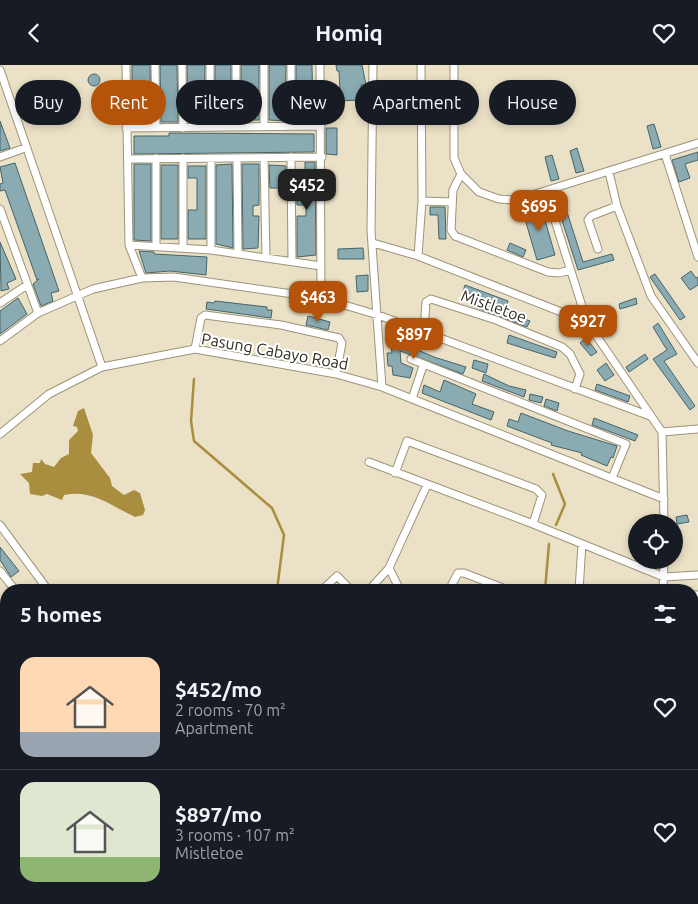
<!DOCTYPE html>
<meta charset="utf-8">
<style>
:root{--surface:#171b24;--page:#242831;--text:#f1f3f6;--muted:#9ea1a6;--line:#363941;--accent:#b45309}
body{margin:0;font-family:Ubuntu,sans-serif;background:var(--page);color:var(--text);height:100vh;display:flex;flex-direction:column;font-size:19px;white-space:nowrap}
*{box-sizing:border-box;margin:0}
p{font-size:16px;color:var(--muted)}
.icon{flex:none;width:28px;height:28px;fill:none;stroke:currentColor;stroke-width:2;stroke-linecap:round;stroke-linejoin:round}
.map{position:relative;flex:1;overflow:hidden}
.panel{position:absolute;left:0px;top:519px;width:699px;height:321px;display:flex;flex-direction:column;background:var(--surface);border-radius:20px 20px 0 0;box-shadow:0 2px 8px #0003}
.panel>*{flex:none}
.hud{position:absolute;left:15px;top:15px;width:669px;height:45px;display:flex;gap:10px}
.fabs{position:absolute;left:628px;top:449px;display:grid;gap:10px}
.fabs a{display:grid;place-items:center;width:55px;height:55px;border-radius:50%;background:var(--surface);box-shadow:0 2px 8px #0003;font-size:25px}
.price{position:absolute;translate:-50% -42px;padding:0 11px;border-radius:10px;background:var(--accent);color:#fff;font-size:16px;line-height:32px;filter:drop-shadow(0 1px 2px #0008)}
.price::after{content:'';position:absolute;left:50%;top:30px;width:15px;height:11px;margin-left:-8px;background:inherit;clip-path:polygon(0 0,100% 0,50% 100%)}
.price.on{background:#222;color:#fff}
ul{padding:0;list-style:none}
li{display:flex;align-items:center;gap:15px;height:125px;padding:0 20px}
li+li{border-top:1px solid var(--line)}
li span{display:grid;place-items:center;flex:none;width:140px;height:100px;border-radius:15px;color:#555}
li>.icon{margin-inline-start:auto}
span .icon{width:60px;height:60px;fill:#fffc;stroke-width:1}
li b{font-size:21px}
h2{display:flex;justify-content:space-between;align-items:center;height:60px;padding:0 20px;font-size:21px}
.tag{padding:0 18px;border-radius:22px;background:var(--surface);box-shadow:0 2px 8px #0003;font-size:18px;line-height:45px}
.tag.on{background:var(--accent);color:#fff}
header{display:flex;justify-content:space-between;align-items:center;height:65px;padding:0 20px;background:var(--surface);font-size:22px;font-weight:700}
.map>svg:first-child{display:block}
.green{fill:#dfcb90}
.forest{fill:#b69b4c}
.water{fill:#a98e3f}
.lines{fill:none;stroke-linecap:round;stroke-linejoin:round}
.stream{stroke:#a98e3f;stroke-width:2.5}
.building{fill:#8aabb2;stroke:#45646a}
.street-casing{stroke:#9c9379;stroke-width:9}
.secondary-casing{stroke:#9c9379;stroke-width:12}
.primary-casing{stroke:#9c9379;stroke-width:12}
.street{stroke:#fff;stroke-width:7}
.secondary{stroke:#fff;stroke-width:10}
.primary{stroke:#fff;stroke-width:10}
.labels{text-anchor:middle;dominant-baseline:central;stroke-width:4;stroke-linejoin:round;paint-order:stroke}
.street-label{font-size:16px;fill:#302c22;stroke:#fff}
</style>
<header><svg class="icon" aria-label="back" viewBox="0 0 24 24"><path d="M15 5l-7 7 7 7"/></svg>Homiq<svg class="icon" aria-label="heart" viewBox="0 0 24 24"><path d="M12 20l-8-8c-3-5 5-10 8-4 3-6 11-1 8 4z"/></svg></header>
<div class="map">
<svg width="698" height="839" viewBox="0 0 698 839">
<rect width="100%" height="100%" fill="#ebe1c6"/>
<path class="green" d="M 6,567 L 6,609 L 0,604 L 0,571 Z
M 6,759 L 6,834 L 186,834 L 188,839 L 0,839 L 0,776 L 6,773 L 4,763 Z"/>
<path class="forest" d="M 526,834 L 601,834 L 597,839 L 528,839 Z"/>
<path class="water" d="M 84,343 L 93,370 L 91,388 L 110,413 L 112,421 L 124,430 L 134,425 L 140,428 L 145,445 L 143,450 L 135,452 C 111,441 92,424 64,430 L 62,435 L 47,429 L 42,431 L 30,429 L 29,418 L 20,409 L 32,407 L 33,398 L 40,398 L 41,394 L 45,399 L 54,402 L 61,393 L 69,389 L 69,375 L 78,366 L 77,362 L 73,361 L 78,346 Z"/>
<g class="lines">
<path class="stream" d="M 194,314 L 191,356 L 194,376 L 272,443 L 284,470 L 277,525
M 553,409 L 565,439 L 556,460
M 545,525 L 549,479
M 418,834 L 422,839"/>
</g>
<path class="building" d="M 132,0 L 150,0 L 151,56 L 132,56 Z
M 160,0 L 177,0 L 178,57 L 161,57 Z
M 187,0 L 205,0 L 204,56 L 188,57 Z
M 215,0 L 231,0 L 231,55 L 215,55 Z
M 241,0 L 259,0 L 259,55 L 241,55 Z
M 269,0 L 286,0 L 285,56 L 269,55 Z
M 296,0 L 312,0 L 313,54 L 296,55 Z
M 336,0 L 362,0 L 366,20 L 361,20 L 362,35 L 336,36 L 337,27 L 340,26 L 339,6 L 337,6 Z
M88 15a6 6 0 1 1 12 0a6 6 0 1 1-12 0Z
M 0,56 L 10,83 L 0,86 Z
M 654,59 L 661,82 L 653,84 L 647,61 Z
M 326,63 L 337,63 L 337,90 L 326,89 Z
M 169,68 L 314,69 L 314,87 L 134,89 L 134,71 L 169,71 Z
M 577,83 L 584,106 L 576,108 L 570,86 Z
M 698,87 L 698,95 L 685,99 L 690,113 L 679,117 L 672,95 Z
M 552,90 L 559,114 L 551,116 L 545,92 Z
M 305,97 L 315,97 L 316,190 L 297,192 L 297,151 L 306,151 L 306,140 L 297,140 L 296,106 L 305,106 Z
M 15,98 L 59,226 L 51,228 L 53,236 L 41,241 L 33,219 L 39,214 L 37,215 L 5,125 L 0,126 L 0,119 L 3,118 L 0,102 Z
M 134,99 L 151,99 L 151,176 L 134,175 Z
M 232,99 L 233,183 L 216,179 L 216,100 Z
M 242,99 L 259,99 L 259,140 L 253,141 L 253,151 L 259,151 L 258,183 L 243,184 Z
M 161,100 L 178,100 L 178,174 L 161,174 Z
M 269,100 L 286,101 L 286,123 L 270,123 Z
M 188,101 L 206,101 L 206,174 L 188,174 L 188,145 L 197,145 L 197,113 L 188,113 Z
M 540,138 L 555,190 L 537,195 L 522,144 Z
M 430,142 L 445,142 L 446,174 L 439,174 L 438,150 L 430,150 Z
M 566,144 L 583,197 L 612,189 L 614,195 L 578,205 L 559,146 Z
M 0,177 L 16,214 L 7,218 L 9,224 L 1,226 Z
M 510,178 L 526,185 L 523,192 L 507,185 Z
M 363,183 L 364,194 L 338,194 L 338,184 Z
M 139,186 L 154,187 L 154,189 L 207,192 L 206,210 L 170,206 L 146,208 Z
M 691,206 L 696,213 L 698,212 L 698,220 L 690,225 L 681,213 Z
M 655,209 L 685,252 L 680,255 L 650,212 Z
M 368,210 L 368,226 L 357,227 L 356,211 Z
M 465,220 L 508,236 L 504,246 L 530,256 L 527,262 L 469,240 L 472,230 L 463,226 Z
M 18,233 L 27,249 L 0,269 L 0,246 Z
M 636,233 L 637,239 L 620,244 L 619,239 Z
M 215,236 L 267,242 L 267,245 L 272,245 L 271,253 L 206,244 L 207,237 L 214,238 Z
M 308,251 L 330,257 L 328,265 L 306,260 Z
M 658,258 L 677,289 L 664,296 L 695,341 L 690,345 L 653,294 L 667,285 L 653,262 Z
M 509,270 L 557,287 L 555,293 L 507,278 Z
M 390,273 L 434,292 L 466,302 L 463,309 L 400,286 L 401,298 L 413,303 L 410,313 L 393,310 L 392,301 L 388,301 L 387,288 L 392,288 Z
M 586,273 L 597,287 L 591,291 L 580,278 Z
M 645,289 L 648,294 L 629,307 L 626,302 Z
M 474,295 L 488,299 L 486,308 L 472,303 Z
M 606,298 L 614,310 L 605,316 L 597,305 Z
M 484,309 L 509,321 L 526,325 L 524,332 L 482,316 Z
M 444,315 L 476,329 L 472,339 L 494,347 L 491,355 L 422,328 L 424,320 L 440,327 Z
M 597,319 L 630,331 L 628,337 L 595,325 Z
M 530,329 L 543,332 L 541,338 L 529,335 Z
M 546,334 L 559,338 L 557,346 L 544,341 Z
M 521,348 L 568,366 L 617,381 L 613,393 L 611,392 L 607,401 L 581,390 L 582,388 L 551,380 L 552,378 L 507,361 L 509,354 L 518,357 Z
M 594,353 L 638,370 L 635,376 L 592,360 Z
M 687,450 L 689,457 L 677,459 L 676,452 Z
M 0,482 L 19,506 L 11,512 L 0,495 Z
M 0,619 L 6,623 L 6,642 L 0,641 Z
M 6,709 L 6,738 L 2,738 L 0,710 Z"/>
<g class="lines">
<defs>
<path id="street" d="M 126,0 L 129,180 L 142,213
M 155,0 L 156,63
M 182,0 L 183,63
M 210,0 L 210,61
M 236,0 L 236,62
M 291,0 L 291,61
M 320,0 L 321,233
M 373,0 L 371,166 L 382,322
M 454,0 L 454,93 L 461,109 L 479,127 L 499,134 L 516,135 L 698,78
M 0,5 L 102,302
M 264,61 L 264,0
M 126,63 L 321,61
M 665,89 L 698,192
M 0,92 L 25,83
M 291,92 L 292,196
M 156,93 L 156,180
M 183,93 L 183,182
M 211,93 L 211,185
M 237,93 L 238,189
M 264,93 L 266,192
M 128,94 L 322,92
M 609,107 L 617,141 L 651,231 L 698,298
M 461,109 L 453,125 L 451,165 L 455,171 L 548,207 L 559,208 L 570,205
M 546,127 L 587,257 L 662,367 L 664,458
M 422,136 L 452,137
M 0,144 L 38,248
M 373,178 L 418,191 L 587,257
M 129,180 L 211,185 L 321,201
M 598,184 L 588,155 L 591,151 L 617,141
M 418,191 L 422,136 L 421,0
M 0,238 L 27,220
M 424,266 L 426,237 L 431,234 L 496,255 L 562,282 L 570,289 L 580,309 L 575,324
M 0,276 L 38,248 L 93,224 L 142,213 L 174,212 L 321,233 L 378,250 L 650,351
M 195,284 L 201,253 L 205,250 L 281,260 L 339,273 L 342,278 L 336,309
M 411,294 L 626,379 L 612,413
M 412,334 L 423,301
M 662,367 L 698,364
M 0,369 L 49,329 L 102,302 L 195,284 L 336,309 L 382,322 L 664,434
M 369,397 L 533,459 L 664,512 L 698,510
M 395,408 L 407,376 L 536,424 L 542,430 L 533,459
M 0,460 L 48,525
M 389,503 L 400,525
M 0,506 L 15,525
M 322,525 L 337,511 L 351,525
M 369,525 L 389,503 L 427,420
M 449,525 L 458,508 L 464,508 L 508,525
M 579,525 L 582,479
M 663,525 L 664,495
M 692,530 L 698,530
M 697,547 L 698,547
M 0,562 L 6,556
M 692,567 L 698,567
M 692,591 L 698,591
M 0,597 L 6,592
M 692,612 L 698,612
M 692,636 L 698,637
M 0,646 L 6,647
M 692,663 L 698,663
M 0,668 L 6,679
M 270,834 L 274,839
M 309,834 L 312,839
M 380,834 L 385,839
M 446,836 L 454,834"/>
<path id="secondary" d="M 0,610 L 6,615
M 207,834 L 209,839"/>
<path id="primary" d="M 692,805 L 698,803
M 578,839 L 595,834"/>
</defs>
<use href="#street" class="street-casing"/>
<use href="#secondary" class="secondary-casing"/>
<use href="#primary" class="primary-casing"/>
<use href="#street" class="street"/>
<use href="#secondary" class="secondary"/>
<use href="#primary" class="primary"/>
</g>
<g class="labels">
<g class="street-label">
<text transform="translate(494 241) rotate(20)">Mistletoe</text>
<text transform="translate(275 286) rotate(10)">Pasung Cabayo Road</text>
</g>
</g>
</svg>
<div class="fabs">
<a><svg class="icon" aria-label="locate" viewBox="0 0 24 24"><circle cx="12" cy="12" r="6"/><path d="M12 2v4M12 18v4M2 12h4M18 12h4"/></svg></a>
</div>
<b class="price on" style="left:307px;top:146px">$452</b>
<b class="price" style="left:539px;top:167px">$695</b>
<b class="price" style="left:318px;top:258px">$463</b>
<b class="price" style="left:588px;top:282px">$927</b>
<b class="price" style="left:414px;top:295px">$897</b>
<div class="hud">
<a class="tag">Buy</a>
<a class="tag on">Rent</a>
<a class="tag">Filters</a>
<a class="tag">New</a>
<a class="tag">Apartment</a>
<a class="tag">House</a>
</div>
<section class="panel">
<h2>5 homes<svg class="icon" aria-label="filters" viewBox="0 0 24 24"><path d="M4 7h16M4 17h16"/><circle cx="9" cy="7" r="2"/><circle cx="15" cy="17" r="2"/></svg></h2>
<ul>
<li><span style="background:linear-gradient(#ffd9b3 75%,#9aa5b1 0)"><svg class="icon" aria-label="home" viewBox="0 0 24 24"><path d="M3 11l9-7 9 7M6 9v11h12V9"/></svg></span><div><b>$452/mo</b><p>2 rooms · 70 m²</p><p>Apartment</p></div><svg class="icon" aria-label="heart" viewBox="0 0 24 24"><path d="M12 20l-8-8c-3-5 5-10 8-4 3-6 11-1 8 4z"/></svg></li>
<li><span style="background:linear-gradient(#dfe7d0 75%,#8fb573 0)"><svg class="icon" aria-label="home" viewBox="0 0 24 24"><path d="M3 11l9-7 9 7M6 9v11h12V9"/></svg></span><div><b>$897/mo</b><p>3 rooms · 107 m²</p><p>Mistletoe</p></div><svg class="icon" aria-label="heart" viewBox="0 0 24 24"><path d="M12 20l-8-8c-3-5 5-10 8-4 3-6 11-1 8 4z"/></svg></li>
</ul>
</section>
</div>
